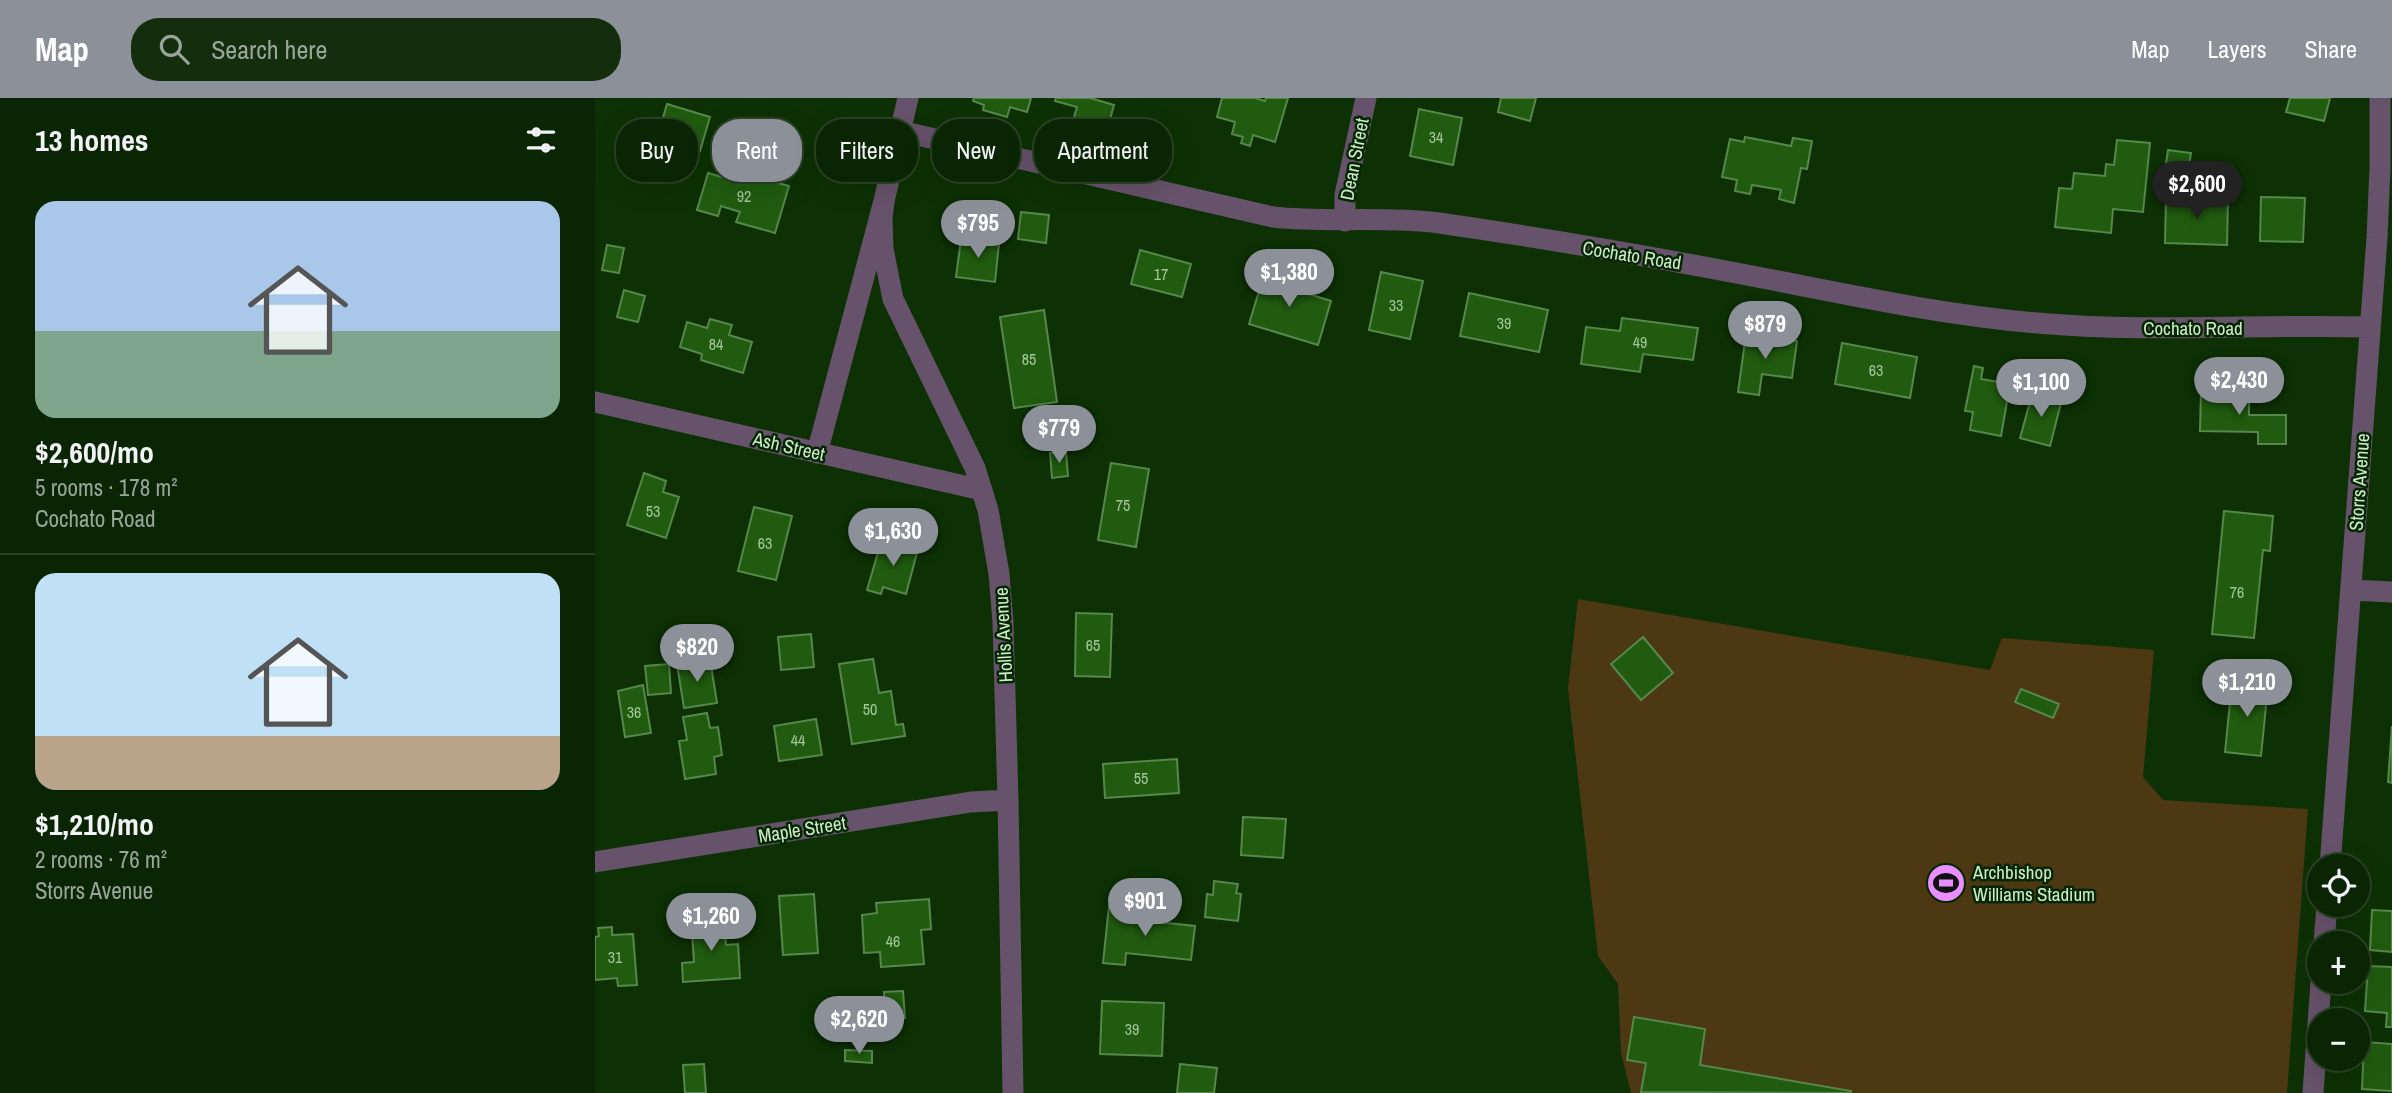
<!DOCTYPE html>
<meta charset="utf-8">
<style>
:root{--surface:#0a2503;--page:#132d0d;--text:#f1f3f6;--muted:#99a59a;--line:#2a4225;--accent:#8c9099}
body{margin:0;font-family:"Archivo Narrow",sans-serif;background:var(--page);color:var(--text);height:100vh;display:flex;flex-direction:column;font-size:26px;white-space:nowrap}
*{box-sizing:border-box;margin:0}
p{font-size:23px;color:var(--muted)}
.icon{flex:none;width:38px;height:38px;fill:none;stroke:currentColor;stroke-width:2;stroke-linecap:round;stroke-linejoin:round}
.map{position:relative;flex:1;overflow:hidden}
.panel{display:flex;flex-direction:column;background:var(--surface);width:595px}
.panel>*{flex:none}
.guide{position:absolute;left:21px;top:21px;width:665px;height:63px;display:flex;gap:14px}
.tools{position:absolute;left:1712px;top:756px;display:grid;gap:14px}
.tools a{display:grid;place-items:center;width:63px;height:63px;border-radius:50%;background:var(--surface);box-shadow:0 7px 28px #0002,0 0 0 2px var(--line);font-size:35px}
.price{position:absolute;translate:-50% -60px;padding:0 16px;border-radius:24px;background:var(--accent);color:#fff;font-size:23px;line-height:46px;filter:drop-shadow(0 2px 4px #0008)}
.price::after{content:'';position:absolute;left:50%;top:42px;width:21px;height:16px;margin-left:-10px;background:inherit;clip-path:polygon(0 0,100% 0,50% 100%)}
.price.selected{background:#222;color:#fff}
ul{padding:0;list-style:none}
li{display:grid;align-content:center;gap:14px;height:371px;padding:0 35px}
li+li{border-top:2px solid var(--line)}
li span{display:grid;place-items:center;height:217px;border-radius:21px;color:#555}
li>.icon{margin-inline-start:auto}
span .icon{width:126px;height:126px;fill:#fffc;stroke-width:1}
li b{font-size:30px}
h2{display:flex;justify-content:space-between;align-items:center;height:84px;padding:0 35px;font-size:30px}
.chip{padding:0 24px;border-radius:28px;background:var(--surface);box-shadow:0 7px 28px #0002,0 0 0 2px var(--line);font-size:24px;line-height:63px}
.chip.selected{background:var(--accent);color:#fff}
header{display:flex;align-items:center;gap:42px;box-sizing:border-box;height:98px;padding:0 35px;background:var(--accent);color:#fff}
header strong{font-size:33px}
nav{display:flex;gap:38px;margin-inline-start:auto;font-size:24px}
.search{width:490px;height:63px;background:var(--page);display:flex;align-items:center;gap:18px;box-sizing:border-box;padding:0 24px;border-radius:28px;color:var(--muted);font-size:26px}
main{display:flex;flex:1;min-height:0}
.map>svg:first-child{display:block}
.green{fill:#4c3813}
.building{fill:#205b0f;stroke:#56874b;stroke-width:2}
.lines{fill:none;stroke-linecap:round;stroke-linejoin:round}
.street{stroke:#66526a;stroke-width:21}
.labels{text-anchor:middle;dominant-baseline:central;stroke-width:5;stroke-linejoin:round;paint-order:stroke}
.number-label{font-size:16px;fill:#a4c69b}
.street-label{font-size:19px;fill:#d0eaca;stroke:#032700}
.poi-label{font-size:19px;fill:#d0eaca;stroke:#032700;text-anchor:start}
</style>
<header>
<strong>Map</strong>
<div class="search"><svg class="icon" aria-label="search" viewBox="0 0 24 24"><circle cx="10" cy="10" r="6"/><path d="M15 15l6 6"/></svg>Search here</div>
<nav><a>Map</a><a>Layers</a><a>Share</a></nav>
</header>
<main>
<section class="panel">
<h2>13 homes<svg class="icon" aria-label="filters" viewBox="0 0 24 24"><path d="M4 7h16M4 17h16"/><circle cx="9" cy="7" r="2"/><circle cx="15" cy="17" r="2"/></svg></h2>
<ul>
<li><span style="background:linear-gradient(#a9c7e8 60%,#7fa58c 0)"><svg class="icon" aria-label="home" viewBox="0 0 24 24"><path d="M3 11l9-7 9 7M6 9v11h12V9"/></svg></span><div><b>$2,600/mo</b><p>5 rooms · 178 m²</p><p>Cochato Road</p></div></li>
<li><span style="background:linear-gradient(#bfe0f5 75%,#b9a48a 0)"><svg class="icon" aria-label="home" viewBox="0 0 24 24"><path d="M3 11l9-7 9 7M6 9v11h12V9"/></svg></span><div><b>$1,210/mo</b><p>2 rooms · 76 m²</p><p>Storrs Avenue</p></div></li>
</ul>
</section>
<div class="map">
<svg width="1797" height="995" viewBox="0 0 1797 995">
<rect width="100%" height="100%" fill="#0d3104"/>
<path class="green" d="M 983,501 L 1395,572 L 1407,540 L 1559,552 L 1548,679 L 1568,702 L 1713,711 L 1692,995 L 1036,995 L 1026,955 L 1023,886 L 1003,858 L 973,590 Z"/>
<path class="building" d="M 379,0 L 436,0 L 432,14 L 415,9 L 412,19 L 388,12 L 389,7 L 378,3 Z
M 461,0 L 495,0 L 519,7 L 510,39 L 476,30 L 482,9 L 460,3 Z
M 627,0 L 660,0 L 670,3 L 671,0 L 693,0 L 680,44 L 658,37 L 655,48 L 646,45 L 648,39 L 637,36 L 640,24 L 622,19 Z
M 906,0 L 941,0 L 935,23 L 903,14 Z
M 1695,0 L 1735,0 L 1729,23 L 1691,14 Z
M 72,6 L 115,19 L 105,53 L 62,40 Z
M 824,11 L 867,20 L 858,67 L 815,58 Z
M 1150,39 L 1196,48 L 1198,40 L 1217,43 L 1212,71 L 1206,70 L 1199,105 L 1184,101 L 1186,92 L 1157,87 L 1155,96 L 1140,93 L 1142,82 L 1127,79 L 1135,41 L 1149,44 Z
M 1522,42 L 1555,45 L 1548,114 L 1518,111 L 1516,135 L 1460,129 L 1464,90 L 1477,91 L 1479,75 L 1510,78 L 1511,66 L 1519,67 Z
M 1573,52 L 1596,55 L 1593,75 L 1570,72 Z
M 113,75 L 147,85 L 150,76 L 194,88 L 180,135 L 141,124 L 145,114 L 126,108 L 123,118 L 102,112 Z
M 1666,99 L 1710,100 L 1708,144 L 1665,143 Z
M 1571,100 L 1633,101 L 1632,147 L 1570,145 Z
M 426,114 L 454,117 L 451,145 L 423,141 Z
M 366,141 L 404,145 L 400,184 L 361,179 Z
M 12,147 L 29,150 L 24,175 L 7,172 Z
M 545,152 L 596,166 L 587,199 L 536,186 Z
M 671,170 L 702,179 L 698,191 L 736,203 L 723,247 L 654,226 Z
M 786,174 L 828,183 L 815,241 L 774,232 Z
M 29,192 L 50,198 L 43,224 L 22,219 Z
M 874,195 L 953,212 L 944,254 L 865,238 Z
M 449,212 L 462,304 L 419,310 L 405,219 Z
M 1027,220 L 1103,230 L 1098,262 L 1048,256 L 1045,274 L 986,266 L 991,229 L 1025,233 Z
M 115,221 L 137,227 L 134,237 L 157,244 L 148,275 L 106,262 L 107,256 L 85,249 L 92,224 L 112,230 Z
M 1151,236 L 1202,243 L 1197,280 L 1167,276 L 1164,297 L 1143,294 Z
M 1247,245 L 1322,259 L 1315,300 L 1240,286 Z
M 1379,268 L 1388,270 L 1386,281 L 1415,286 L 1406,338 L 1375,332 L 1378,314 L 1370,313 Z
M 1606,292 L 1654,293 L 1654,317 L 1691,317 L 1691,346 L 1663,346 L 1663,334 L 1605,333 Z
M 1438,293 L 1467,301 L 1455,348 L 1425,340 Z
M 471,354 L 473,378 L 457,380 L 455,355 Z
M 516,365 L 554,371 L 541,449 L 503,442 Z
M 49,375 L 71,383 L 68,394 L 84,399 L 71,440 L 32,427 Z
M 159,409 L 197,418 L 181,482 L 143,473 Z
M 1629,413 L 1678,418 L 1675,453 L 1668,452 L 1659,540 L 1617,536 Z
M 287,441 L 323,451 L 311,496 L 288,489 L 286,496 L 272,492 Z
M 481,515 L 517,516 L 515,579 L 480,578 Z
M 216,536 L 219,569 L 186,572 L 183,539 Z
M 1048,539 L 1078,575 L 1046,602 L 1016,566 Z
M 115,561 L 122,605 L 89,610 L 82,566 Z
M 278,561 L 284,595 L 296,593 L 301,627 L 308,626 L 310,638 L 257,646 L 244,566 Z
M 74,566 L 76,595 L 53,597 L 50,568 Z
M 1637,585 L 1673,588 L 1666,658 L 1630,654 Z
M 48,587 L 56,635 L 30,639 L 23,593 Z
M 1426,591 L 1464,606 L 1458,620 L 1420,604 Z
M 112,615 L 115,630 L 123,629 L 127,657 L 119,659 L 121,676 L 90,681 L 84,643 L 92,642 L 88,619 Z
M 221,621 L 227,657 L 184,663 L 179,628 Z
M 1797,628 L 1797,685 L 1793,684 Z
M 582,661 L 584,695 L 510,700 L 508,666 Z
M 648,719 L 691,721 L 688,760 L 646,757 Z
M 619,783 L 643,786 L 641,795 L 646,796 L 643,823 L 610,819 L 612,796 L 618,797 Z
M 219,796 L 223,855 L 188,857 L 184,798 Z
M 334,801 L 336,831 L 326,832 L 329,866 L 286,869 L 285,854 L 269,855 L 267,817 L 282,815 L 281,805 Z
M 514,808 L 536,810 L 535,821 L 600,828 L 596,862 L 531,855 L 530,867 L 508,865 Z
M 1777,812 L 1797,813 L 1797,854 L 1775,852 Z
M 129,819 L 131,847 L 143,846 L 145,880 L 88,884 L 87,865 L 99,864 L 96,821 Z
M 17,829 L 17,837 L 38,836 L 42,887 L 23,888 L 22,880 L 0,882 L 0,839 L 4,838 L 3,830 Z
M 1773,868 L 1797,869 L 1797,929 L 1791,929 L 1792,915 L 1770,913 Z
M 308,893 L 310,920 L 290,921 L 289,894 Z
M 507,903 L 569,905 L 567,958 L 505,956 Z
M 1039,919 L 1110,931 L 1105,967 L 1256,993 L 1256,995 L 1046,994 L 1051,965 L 1032,962 Z
M 1769,944 L 1797,946 L 1797,993 L 1767,991 Z
M 250,952 L 277,953 L 277,965 L 250,963 Z
M 109,966 L 111,995 L 90,995 L 88,967 Z
M 585,966 L 622,970 L 619,995 L 582,995 Z"/>
<g class="lines">
<path class="street" d="M 305,33 L 678,119 C 733,125 789,118 844,125 C 948,140 1053,158 1157,178 C 1251,196 1346,217 1442,225 C 1553,235 1664,226 1775,229
M 289,103 L 287,120 L 288,151 L 298,201 L 380,370 L 393,412 L 404,476 L 408,524 L 413,702 L 418,995
M 750,123 L 750,97 L 771,0
M 0,304 L 387,392
M 222,355 L 289,103 L 313,0
M 1756,492 L 1797,494
M 0,764 L 376,704 L 413,702
M 1735,768 L 1782,140 L 1785,69 L 1785,0
M 1729,845 L 1732,807
M 1718,995 L 1726,884"/>
</g>
<defs>
<symbol id="stadium-disc" viewBox="-11 -11 22 22"><circle r="9.5" fill="#e98efe" stroke="#032700"/><path d="M0-5a6.5 5 0 1 0 0 10a6.5 5 0 1 0 0-10ZM-3.5-1.8h7v3.6h-7Z" fill="#111"/></symbol>
</defs>
<g fill-rule="evenodd">
<use href="#stadium-disc" x="1329" y="763" width="44" height="44"/>
</g>
<g class="labels">
<g class="number-label">
<text x="841" y="39">34</text>
<text x="149" y="98">92</text>
<text x="566" y="176">17</text>
<text x="801" y="207">33</text>
<text x="909" y="225">39</text>
<text x="1045" y="244">49</text>
<text x="121" y="246">84</text>
<text x="434" y="261">85</text>
<text x="1281" y="272">63</text>
<text x="528" y="407">75</text>
<text x="58" y="413">53</text>
<text x="170" y="445">63</text>
<text x="1642" y="494">76</text>
<text x="498" y="547">65</text>
<text x="275" y="611">50</text>
<text x="39" y="614">36</text>
<text x="203" y="642">44</text>
<text x="546" y="680">55</text>
<text x="298" y="843">46</text>
<text x="20" y="859">31</text>
<text x="537" y="931">39</text>
</g>
<g class="street-label">
<text transform="translate(759 61) rotate(-79)">Dean Street</text>
<text transform="translate(1037 157) rotate(9)">Cochato Road</text>
<text x="1598" y="230">Cochato Road</text>
<text transform="translate(194 348) rotate(13)">Ash Street</text>
<text transform="translate(1764 384) rotate(-86)">Storrs Avenue</text>
<text transform="translate(408 537) rotate(-93)">Hollis Avenue</text>
<text transform="translate(207 731) rotate(-9)">Maple Street</text>
</g>
<g class="poi-label">
<text x="1378" y="774">Archbishop<tspan x="1378" dy="22">Williams Stadium</tspan></text>
</g>
</g>
</svg>
<div class="tools">
<a><svg class="icon" aria-label="locate" viewBox="0 0 24 24"><circle cx="12" cy="12" r="6"/><path d="M12 2v4M12 18v4M2 12h4M18 12h4"/></svg></a>
<a>+</a>
<a>−</a>
</div>
<b class="price selected" style="left:1602px;top:123px">$2,600</b>
<b class="price" style="left:383px;top:162px">$795</b>
<b class="price" style="left:694px;top:211px">$1,380</b>
<b class="price" style="left:1170px;top:263px">$879</b>
<b class="price" style="left:1644px;top:319px">$2,430</b>
<b class="price" style="left:1446px;top:321px">$1,100</b>
<b class="price" style="left:464px;top:367px">$779</b>
<b class="price" style="left:298px;top:470px">$1,630</b>
<b class="price" style="left:102px;top:586px">$820</b>
<b class="price" style="left:1652px;top:621px">$1,210</b>
<b class="price" style="left:550px;top:840px">$901</b>
<b class="price" style="left:116px;top:855px">$1,260</b>
<b class="price" style="left:264px;top:958px">$2,620</b>
<div class="guide">
<a class="chip">Buy</a>
<a class="chip selected">Rent</a>
<a class="chip">Filters</a>
<a class="chip">New</a>
<a class="chip">Apartment</a>
</div>
</div>
</main>
